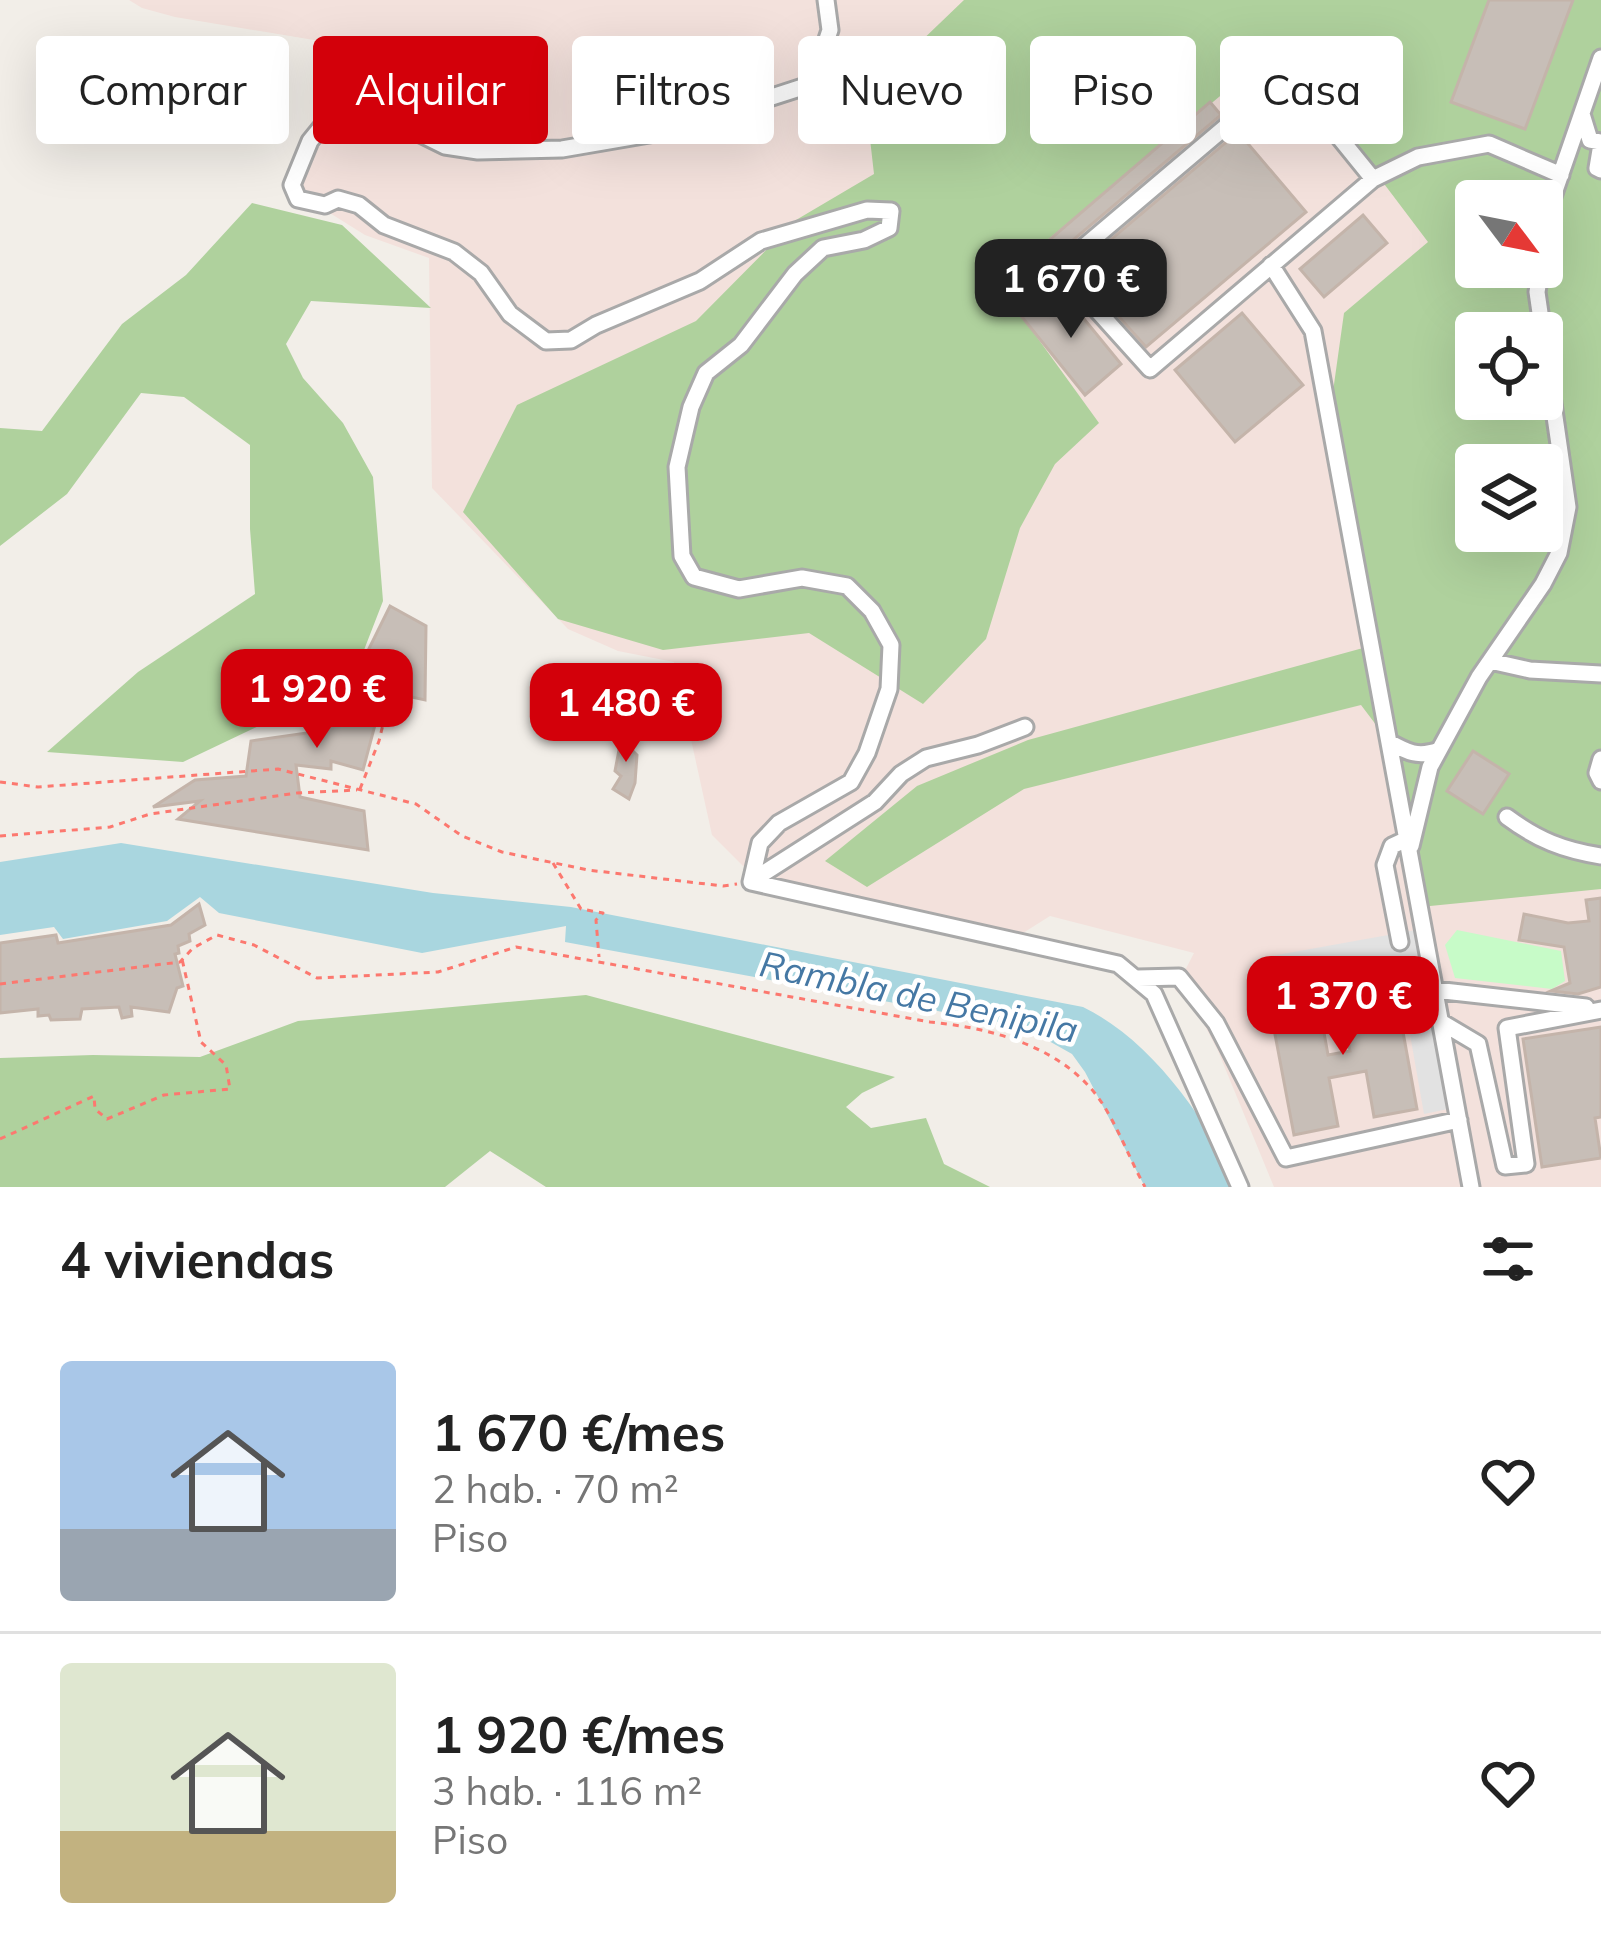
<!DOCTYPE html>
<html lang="es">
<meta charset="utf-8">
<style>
:root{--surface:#fff;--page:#f2f2f2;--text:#222;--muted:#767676;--line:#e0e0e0;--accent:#d3000a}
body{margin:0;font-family:Mulish,sans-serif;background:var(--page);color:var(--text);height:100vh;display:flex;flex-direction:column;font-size:45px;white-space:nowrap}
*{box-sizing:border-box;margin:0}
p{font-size:39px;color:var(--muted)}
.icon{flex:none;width:66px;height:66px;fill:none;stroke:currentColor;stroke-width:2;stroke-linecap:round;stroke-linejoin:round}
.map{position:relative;height:1187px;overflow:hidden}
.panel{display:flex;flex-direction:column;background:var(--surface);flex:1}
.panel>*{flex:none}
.banner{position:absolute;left:36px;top:36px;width:1530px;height:108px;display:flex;gap:24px}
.needle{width:78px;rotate:122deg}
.tools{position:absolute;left:1455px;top:180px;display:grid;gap:24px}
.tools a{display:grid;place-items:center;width:108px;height:108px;border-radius:12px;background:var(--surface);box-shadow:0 12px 48px #0002;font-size:60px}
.price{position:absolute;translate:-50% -102px;padding:0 27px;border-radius:24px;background:var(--accent);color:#fff;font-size:39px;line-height:78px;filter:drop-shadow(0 3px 6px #0008)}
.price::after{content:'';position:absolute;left:50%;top:72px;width:36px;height:27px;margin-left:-18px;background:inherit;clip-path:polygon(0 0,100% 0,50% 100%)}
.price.current{background:#222;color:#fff}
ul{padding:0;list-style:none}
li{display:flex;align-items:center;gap:36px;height:300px;padding:0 60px}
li+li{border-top:3px solid var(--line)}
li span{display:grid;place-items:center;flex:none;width:336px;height:240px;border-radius:12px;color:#555}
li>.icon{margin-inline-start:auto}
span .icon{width:144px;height:144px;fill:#fffc;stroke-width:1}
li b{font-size:51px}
h2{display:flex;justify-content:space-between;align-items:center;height:144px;padding:0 60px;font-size:51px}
.pill{padding:0 42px;border-radius:12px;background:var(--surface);box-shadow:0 12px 48px #0002;font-size:42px;line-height:108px}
.pill.current{background:var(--accent);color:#fff}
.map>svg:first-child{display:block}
.military{fill:#f3e1dc;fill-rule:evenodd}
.forest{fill:#afd19d;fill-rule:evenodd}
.park{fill:#c7fbc8}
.parking{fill:#e2e2e2}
.water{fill:#a9d6df}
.building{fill:#c7beb7;stroke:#c4b4aa;stroke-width:3}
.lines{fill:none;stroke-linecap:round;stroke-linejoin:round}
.minor-casing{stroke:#a9a9a9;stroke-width:21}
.path{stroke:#fc786f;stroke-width:3;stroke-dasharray:6 6;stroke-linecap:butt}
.minor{stroke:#fff;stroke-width:15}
.labels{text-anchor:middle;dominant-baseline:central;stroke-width:9;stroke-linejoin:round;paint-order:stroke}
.water-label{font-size:36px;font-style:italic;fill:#4578a4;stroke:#fff}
</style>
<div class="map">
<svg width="1601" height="1187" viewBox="0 0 1601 1187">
<rect width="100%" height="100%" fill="#f2eee8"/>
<path class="military" d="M 129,0 L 1601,0 L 1601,1187 L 1274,1187 L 1218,1051 L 1195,1007 L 1175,990 L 1194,953 L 1050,916 L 1023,933 L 772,879 L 762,871 L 743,866 L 712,835 L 674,662 L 618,651 L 568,629 L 432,488 L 429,258 L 365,235 L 325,210 L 290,199 L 282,186 L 288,172 L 368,49 L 175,17 L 142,8 ZM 1476,201 L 1542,201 L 1542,267 L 1476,267 ZM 1476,333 L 1542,333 L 1542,399 L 1476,399 ZM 1476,465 L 1542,465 L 1542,531 L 1476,531 Z"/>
<path class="forest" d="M 964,0 L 1601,0 L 1601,889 L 1420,907 L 1389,742 L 1361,705 L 1024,789 L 867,887 L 825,861 L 917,786 L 1028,740 L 1363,648 L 1329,420 L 1344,313 L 1428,242 L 1280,46 L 997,282 L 1099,423 L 1055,464 L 1020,528 L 986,639 L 923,704 L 809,633 L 663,650 L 558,619 L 463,512 L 517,405 L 696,321 L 796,220 L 874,174 L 865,95 ZM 1476,201 L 1542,201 L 1542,267 L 1476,267 ZM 1476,333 L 1542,333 L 1542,399 L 1476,399 ZM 1476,465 L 1542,465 L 1542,531 L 1476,531 Z
M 252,203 L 342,225 L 431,308 L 311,301 L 286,344 L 303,378 L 343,423 L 373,477 L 383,601 L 364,650 L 282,715 L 183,762 L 47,752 L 138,672 L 255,594 L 250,529 L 250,445 L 184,397 L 141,393 L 67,494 L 0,546 L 0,428 L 42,431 L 122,324 L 186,275 Z
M 586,995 L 895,1077 L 862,1093 L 846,1107 L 871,1128 L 926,1118 L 944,1164 L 990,1187 L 546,1187 L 490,1151 L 445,1187 L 0,1187 L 0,1058 L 93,1055 L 200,1057 L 298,1021 Z"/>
<path class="park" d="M 1457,930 L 1561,951 L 1565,981 L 1552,989 L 1455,978 L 1445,945 Z"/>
<path class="parking" d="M 1416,930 L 1448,1109 L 1424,1114 L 1401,983 L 1269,1007 L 1260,958 Z"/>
<path class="water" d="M 121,843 L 433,893 L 571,907 L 1083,1007 C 1153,1041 1205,1119 1240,1187 L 1145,1187 L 1085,1072 L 1072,1054 L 1024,1027 L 565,942 L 566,926 L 422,953 L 219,913 L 200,897 L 167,921 L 63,939 L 54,927 L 0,935 L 0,862 Z"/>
<path class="building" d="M 1489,0 L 1573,0 L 1525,129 L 1451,102 Z
M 1210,102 L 1221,115 L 1021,284 L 1012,272 Z
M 1238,132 L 1306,212 L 1146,347 L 1076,269 Z
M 1363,215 L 1387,243 L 1324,297 L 1300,269 Z
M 1057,286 L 1121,364 L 1085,395 L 1022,317 Z
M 1242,313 L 1303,385 L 1235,442 L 1175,370 Z
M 390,606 L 426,626 L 425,700 L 384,691 L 363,770 L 331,761 L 331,769 L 296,765 L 300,797 L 364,811 L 368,850 L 178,819 L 200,801 L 153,807 L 195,780 L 246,776 L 251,741 L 321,731 L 321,704 L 343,698 L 349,677 L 354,679 Z
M 623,729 L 635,731 L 632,750 L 637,755 L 635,783 L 629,799 L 613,789 L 621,776 L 615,771 Z
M 1473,751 L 1509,774 L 1483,814 L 1447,791 Z
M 1601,898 L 1601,987 L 1578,994 L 1551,991 L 1570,983 L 1564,947 L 1519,940 L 1524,914 L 1568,923 L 1589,921 L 1586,900 Z
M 199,904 L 205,925 L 189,934 L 190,941 L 178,946 L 179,953 L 175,954 L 183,986 L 177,988 L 169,1012 L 131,1007 L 132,1016 L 122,1018 L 119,1007 L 82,1009 L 80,1019 L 51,1020 L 49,1015 L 38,1016 L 38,1009 L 0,1013 L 0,943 L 56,935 L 58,943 L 171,925 Z
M 1395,988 L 1417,1109 L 1374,1117 L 1366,1071 L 1329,1078 L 1338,1126 L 1294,1135 L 1270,1008 L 1318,999 L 1328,1055 L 1350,1051 L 1341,1003 L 1355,1000 L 1354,996 Z
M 1601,1027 L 1601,1117 L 1595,1118 L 1601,1158 L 1542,1167 L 1523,1039 Z"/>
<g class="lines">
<defs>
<path id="minor" d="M 1582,114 L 1590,140 L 1601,142
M 1601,144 L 1597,168 L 1601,170
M 1542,258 L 1548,211 L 1601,58
M 1271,265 L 1313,331 L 1471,1187
M 1059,268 L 1150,369 L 1373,179 L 1418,157 L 1489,144 L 1561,175
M 1021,300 L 1288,74 L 1373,179
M 1490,661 L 1530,670 L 1601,674
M 1389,742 C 1407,752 1418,758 1439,750
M 1601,759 L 1597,773 L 1601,781
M 1507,817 C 1538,840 1563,850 1601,856
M 1411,846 L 1430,767 L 1479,677 L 1543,584 L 1559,553 L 1568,507 L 1537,292 L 1541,267
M 753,880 L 875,802 L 901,774 L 926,758 L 978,745 L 1025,727
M 751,882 L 760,843 L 779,823 L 851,782 L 867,753 L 889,689 L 891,645 L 872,611 L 847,586 L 802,578 L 739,589 L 694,577 L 682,556 L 677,467 L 691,407 L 706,373 L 741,345 L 795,274 L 823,248 L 864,240 L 889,228 L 891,211 L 867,210 L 761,241 L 700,281 L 596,325 L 571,340 L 546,341 L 510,314 L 481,273 L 454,252 L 384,225 L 359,205 L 338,199 L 325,205 L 298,199 L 292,185 L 310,141 L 323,125 L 351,108 L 372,110 L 445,146 L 478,151 L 562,149 L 667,131 L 812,84 L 830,30 L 826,0
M 751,882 L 1118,964 L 1154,994 L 1240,1187
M 1400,942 L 1385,865 L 1392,846 L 1407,839
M 1138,978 L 1179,977 L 1216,1023 L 1286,1158 L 1459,1120
M 1435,990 L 1586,1007
M 1441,1022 L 1478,1044 L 1505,1166 L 1526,1164 L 1507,1028 L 1601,1010"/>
</defs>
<use href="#minor" class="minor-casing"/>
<path class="path" d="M 0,782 L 38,787 L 278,769 L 416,804 L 462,836 L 502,852 L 588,870 L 723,886 L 737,884
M 360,789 L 379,741 L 399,658
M 0,836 L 110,827 L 150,814 L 297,793 L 357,790
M 553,863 L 581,909 L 603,913 L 596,920 L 599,957
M 0,984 L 180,962 L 193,948 L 217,935 L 254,945 L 317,978 L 438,972 L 516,947 L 930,1022 C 992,1028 1065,1047 1102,1103 C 1119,1129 1130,1160 1145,1187
M 0,1139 L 94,1096 L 95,1109 L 107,1119 L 164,1095 L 230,1089 L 226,1065 L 201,1042 L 182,959"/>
<use href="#minor" class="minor"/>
</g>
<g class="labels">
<g class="water-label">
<text transform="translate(919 996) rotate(12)">Rambla de Benipila</text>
</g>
</g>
</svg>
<div class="tools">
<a><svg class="needle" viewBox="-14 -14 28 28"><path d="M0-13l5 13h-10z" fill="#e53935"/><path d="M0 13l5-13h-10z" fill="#767676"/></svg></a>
<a><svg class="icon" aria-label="locate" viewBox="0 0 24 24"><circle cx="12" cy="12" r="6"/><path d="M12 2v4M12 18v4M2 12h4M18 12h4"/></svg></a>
<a><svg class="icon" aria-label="layers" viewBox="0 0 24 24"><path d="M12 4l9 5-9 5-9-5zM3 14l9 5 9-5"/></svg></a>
</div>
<b class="price current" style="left:1071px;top:341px">1 670 €</b>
<b class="price" style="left:317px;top:751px">1 920 €</b>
<b class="price" style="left:626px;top:765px">1 480 €</b>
<b class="price" style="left:1343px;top:1058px">1 370 €</b>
<div class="banner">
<a class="pill">Comprar</a>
<a class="pill current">Alquilar</a>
<a class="pill">Filtros</a>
<a class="pill">Nuevo</a>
<a class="pill">Piso</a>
<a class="pill">Casa</a>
</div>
</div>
<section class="panel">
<h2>4 viviendas<svg class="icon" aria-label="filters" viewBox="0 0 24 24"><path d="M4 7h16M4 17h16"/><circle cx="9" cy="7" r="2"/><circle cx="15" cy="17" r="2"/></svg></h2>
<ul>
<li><span style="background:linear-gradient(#a9c7e8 70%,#9aa5b1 0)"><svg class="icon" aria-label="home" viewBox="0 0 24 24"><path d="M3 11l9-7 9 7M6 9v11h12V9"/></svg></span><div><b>1 670 €/mes</b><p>2 hab. · 70 m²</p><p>Piso</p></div><svg class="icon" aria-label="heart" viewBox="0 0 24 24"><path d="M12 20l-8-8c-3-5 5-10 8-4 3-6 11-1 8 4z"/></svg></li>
<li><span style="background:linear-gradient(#dfe7d0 70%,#c2b280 0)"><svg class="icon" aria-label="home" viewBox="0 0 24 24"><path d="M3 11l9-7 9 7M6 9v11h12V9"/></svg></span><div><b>1 920 €/mes</b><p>3 hab. · 116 m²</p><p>Piso</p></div><svg class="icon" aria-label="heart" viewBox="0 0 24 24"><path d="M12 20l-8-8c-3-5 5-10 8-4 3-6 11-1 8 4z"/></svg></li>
</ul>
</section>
